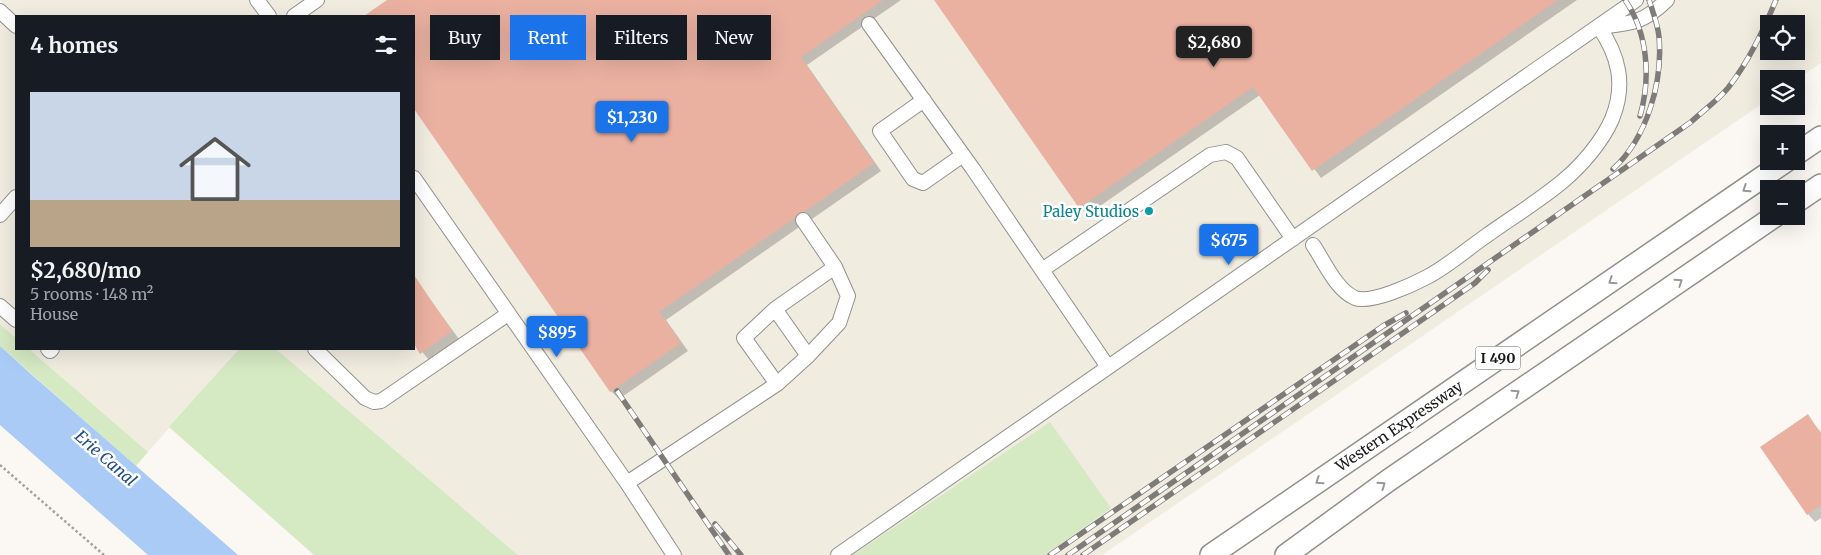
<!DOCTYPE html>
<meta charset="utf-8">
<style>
:root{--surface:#171b24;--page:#242831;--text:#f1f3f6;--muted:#9ea1a6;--line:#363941;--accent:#1a73e8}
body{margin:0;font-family:Merriweather,serif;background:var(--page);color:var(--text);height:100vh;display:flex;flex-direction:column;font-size:19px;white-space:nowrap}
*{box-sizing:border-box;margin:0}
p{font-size:16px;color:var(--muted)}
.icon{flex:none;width:28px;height:28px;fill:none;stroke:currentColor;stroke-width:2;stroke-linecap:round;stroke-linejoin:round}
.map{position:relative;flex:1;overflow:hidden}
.side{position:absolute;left:15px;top:15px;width:400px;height:335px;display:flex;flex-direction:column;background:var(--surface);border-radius:0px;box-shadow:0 5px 20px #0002}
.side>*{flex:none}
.banner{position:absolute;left:430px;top:15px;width:475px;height:45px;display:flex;gap:10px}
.buttons{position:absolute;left:1760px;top:15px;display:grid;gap:10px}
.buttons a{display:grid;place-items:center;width:45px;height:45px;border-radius:0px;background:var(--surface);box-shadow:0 5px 20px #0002;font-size:25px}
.price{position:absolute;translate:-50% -42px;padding:0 11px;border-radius:5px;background:var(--accent);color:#fff;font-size:16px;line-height:32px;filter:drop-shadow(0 1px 2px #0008)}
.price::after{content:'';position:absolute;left:50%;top:30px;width:15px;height:11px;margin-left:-8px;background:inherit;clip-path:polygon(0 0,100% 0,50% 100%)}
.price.on{background:#222;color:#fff}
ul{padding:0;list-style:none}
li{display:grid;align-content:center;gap:10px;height:265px;padding:0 15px}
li+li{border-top:1px solid var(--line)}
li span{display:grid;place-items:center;height:155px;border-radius:0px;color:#555}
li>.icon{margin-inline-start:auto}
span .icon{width:90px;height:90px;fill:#fffc;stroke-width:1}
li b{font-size:21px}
h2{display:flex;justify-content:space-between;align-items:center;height:60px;padding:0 15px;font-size:21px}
.tag{padding:0 18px;border-radius:0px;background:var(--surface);box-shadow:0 5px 20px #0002;font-size:18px;line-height:45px}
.tag.on{background:var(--accent);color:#fff}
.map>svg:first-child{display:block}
.built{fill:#f1ece0;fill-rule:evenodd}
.green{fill:#d5e9c3}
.water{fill:#a9cbf6}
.shadow{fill:#0003}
.building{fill:#eab1a1}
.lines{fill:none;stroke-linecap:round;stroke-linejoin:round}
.minor-casing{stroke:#92908c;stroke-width:16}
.highway-casing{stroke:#92908c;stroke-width:24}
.path{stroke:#a3a19d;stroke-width:2.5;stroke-dasharray:2.5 2.5;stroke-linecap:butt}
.minor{stroke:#fff;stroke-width:14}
.highway{stroke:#fff;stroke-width:21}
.rail-casing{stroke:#7e7c79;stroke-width:5.5}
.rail{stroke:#fff;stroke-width:4;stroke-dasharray:11;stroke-linecap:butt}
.oneway{stroke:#989897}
.culture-dot{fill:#0f9aa8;stroke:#fff;stroke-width:2}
.labels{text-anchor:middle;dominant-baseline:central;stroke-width:5;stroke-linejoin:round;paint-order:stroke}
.shield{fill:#fff;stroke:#5f5e5d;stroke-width:1}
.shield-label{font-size:14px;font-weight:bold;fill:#1a1918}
.culture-label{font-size:15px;fill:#0d838f;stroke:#fff;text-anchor:end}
.street-label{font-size:15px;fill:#1a1918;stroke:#fff}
.water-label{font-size:16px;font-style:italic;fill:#204c81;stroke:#fff}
</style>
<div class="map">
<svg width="1821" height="555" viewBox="0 0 1821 555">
<rect width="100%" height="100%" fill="#fbf8f3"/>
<path class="built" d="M 0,0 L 1821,0 L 1821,63 L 1796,80 L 1769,79 L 1769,99 L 1102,555 L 518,555 L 276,349 L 414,349 L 414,16 L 16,16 L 16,338 L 0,324 L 0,18 L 10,9 ZM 1769,24 L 1796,24 L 1796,51 L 1769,51 Z
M 29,349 L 239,349 L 148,452 Z"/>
<path class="green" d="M 0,324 L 16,338 L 16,349 L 29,349 L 148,452 L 136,466 L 0,346 Z
M 239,349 L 276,349 L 518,555 L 314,555 L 169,427 Z
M 1050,422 L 1111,508 L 1045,555 L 853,555 Z"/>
<path class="water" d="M 0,346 L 31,374 L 238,555 L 148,555 L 0,425 Z"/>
<path class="shadow" d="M 389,0 L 901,0 L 807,65 L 881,171 L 812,219 L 805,220 L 802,225 L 666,320 L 688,351 L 619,399 L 611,391 L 414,107 L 414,16 L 366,16 Z
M 936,0 L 1577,0 L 1321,178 L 1260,95 L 1087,215 L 1080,207 Z
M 420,286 L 459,339 L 429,360 L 414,342 L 414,290 Z
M 1807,416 L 1821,432 L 1821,518 L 1815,522 L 1808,514 Z"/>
<path class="building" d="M 387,0 L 883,0 L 801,57 L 874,163 L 804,212 L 798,213 L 795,218 L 659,312 L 681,343 L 610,392 L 414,109 L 414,16 L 364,16 Z
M 934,0 L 1558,0 L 1312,171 L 1253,87 L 1079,208 Z
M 414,275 L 452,331 L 420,354 L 414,344 Z
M 1808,414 L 1821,434 L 1821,505 L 1807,515 L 1760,447 Z"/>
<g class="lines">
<defs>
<path id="minor" d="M 257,0 L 269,16
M 0,11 L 16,26
M 294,16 L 317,0
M 869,24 L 973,169 L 1108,367
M 924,100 L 880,131 L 913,179 L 923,183 L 963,155
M 414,178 L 627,483 L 674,555
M 0,215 L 16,197
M 803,220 L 835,267 L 848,296 L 839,323 L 808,356
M 1313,245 C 1324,261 1336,290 1355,298 C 1371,304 1412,285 1427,277 C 1448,266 1467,249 1486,236 C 1511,218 1539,201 1563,181 C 1582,165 1602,142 1612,119 C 1626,85 1619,56 1599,27 C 1632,23 1642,24 1667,0
M 1042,270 L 1210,155 L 1226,152 L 1237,158 L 1293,239
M 0,306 L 16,320
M 775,309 L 835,267
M 48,349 L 50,351 L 52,349
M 315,349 L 365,398 L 374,402 L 381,401 L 508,314
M 627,483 L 777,384 L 808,356 L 775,309 L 744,338 L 777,384
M 838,555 L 1636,0"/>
<path id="highway" d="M 1796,154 L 1821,137
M 1796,202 L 1821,185
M 1211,555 L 1786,161
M 1286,555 L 1389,480 L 1775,216"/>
</defs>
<use href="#minor" class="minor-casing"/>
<use href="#highway" class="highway-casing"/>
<path class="path" d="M 0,465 L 104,555"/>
<use href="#minor" class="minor"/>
<use href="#highway" class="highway"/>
<defs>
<path id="rail" d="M 1625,0 C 1648,33 1651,78 1640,116
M 1613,169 C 1647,138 1663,82 1659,37 C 1658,25 1653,12 1649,0
M 617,391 L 729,555
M 715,524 L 741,555
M 1050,555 L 1383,326 L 1406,313
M 1068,555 L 1691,122 C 1703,111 1718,100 1728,88 C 1749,61 1763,31 1776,0
M 1083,555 L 1439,308 L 1475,283 L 1488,270"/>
</defs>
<use href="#rail" class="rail-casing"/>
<use href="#rail" class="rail"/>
</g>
<defs><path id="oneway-chevron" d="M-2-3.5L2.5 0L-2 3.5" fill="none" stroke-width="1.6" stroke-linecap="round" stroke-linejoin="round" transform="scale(1.25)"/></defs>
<g class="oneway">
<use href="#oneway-chevron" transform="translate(1746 189) rotate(146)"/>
<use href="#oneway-chevron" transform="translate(1612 281) rotate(146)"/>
<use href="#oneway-chevron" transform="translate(1679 282) rotate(-34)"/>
<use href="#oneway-chevron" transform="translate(1516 393) rotate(-34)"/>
<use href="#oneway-chevron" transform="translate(1319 481) rotate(146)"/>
<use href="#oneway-chevron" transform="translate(1382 485) rotate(-35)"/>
</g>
<circle class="culture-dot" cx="1149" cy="211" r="5"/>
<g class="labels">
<rect class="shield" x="1475.5" y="346.5" width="45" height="23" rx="4"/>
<g class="shield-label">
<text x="1498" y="358">I 490</text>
</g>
<g class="culture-label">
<text x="1139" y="211">Paley Studios</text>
</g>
<g class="street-label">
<text transform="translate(1399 426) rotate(-34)">Western Expressway</text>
</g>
<g class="water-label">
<text transform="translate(106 458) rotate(41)">Erie Canal</text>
</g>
</g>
</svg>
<div class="buttons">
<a><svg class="icon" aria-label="locate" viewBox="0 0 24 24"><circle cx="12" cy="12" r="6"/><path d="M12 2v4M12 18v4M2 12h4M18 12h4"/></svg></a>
<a><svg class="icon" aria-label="layers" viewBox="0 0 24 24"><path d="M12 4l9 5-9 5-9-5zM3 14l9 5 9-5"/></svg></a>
<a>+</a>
<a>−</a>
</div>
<b class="price on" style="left:1214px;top:68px">$2,680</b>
<b class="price" style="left:632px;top:143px">$1,230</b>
<b class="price" style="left:1229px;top:266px">$675</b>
<b class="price" style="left:557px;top:358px">$895</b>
<div class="banner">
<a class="tag">Buy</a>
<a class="tag on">Rent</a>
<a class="tag">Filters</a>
<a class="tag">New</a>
</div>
<section class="side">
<h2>4 homes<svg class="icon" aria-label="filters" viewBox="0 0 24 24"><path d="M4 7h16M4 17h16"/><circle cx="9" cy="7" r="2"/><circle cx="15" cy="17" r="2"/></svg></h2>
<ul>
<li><span style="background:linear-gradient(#c9d6e8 70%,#b9a48a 0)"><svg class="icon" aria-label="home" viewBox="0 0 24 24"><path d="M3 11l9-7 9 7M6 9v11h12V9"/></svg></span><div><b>$2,680/mo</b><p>5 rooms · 148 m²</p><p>House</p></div></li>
</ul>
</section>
</div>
